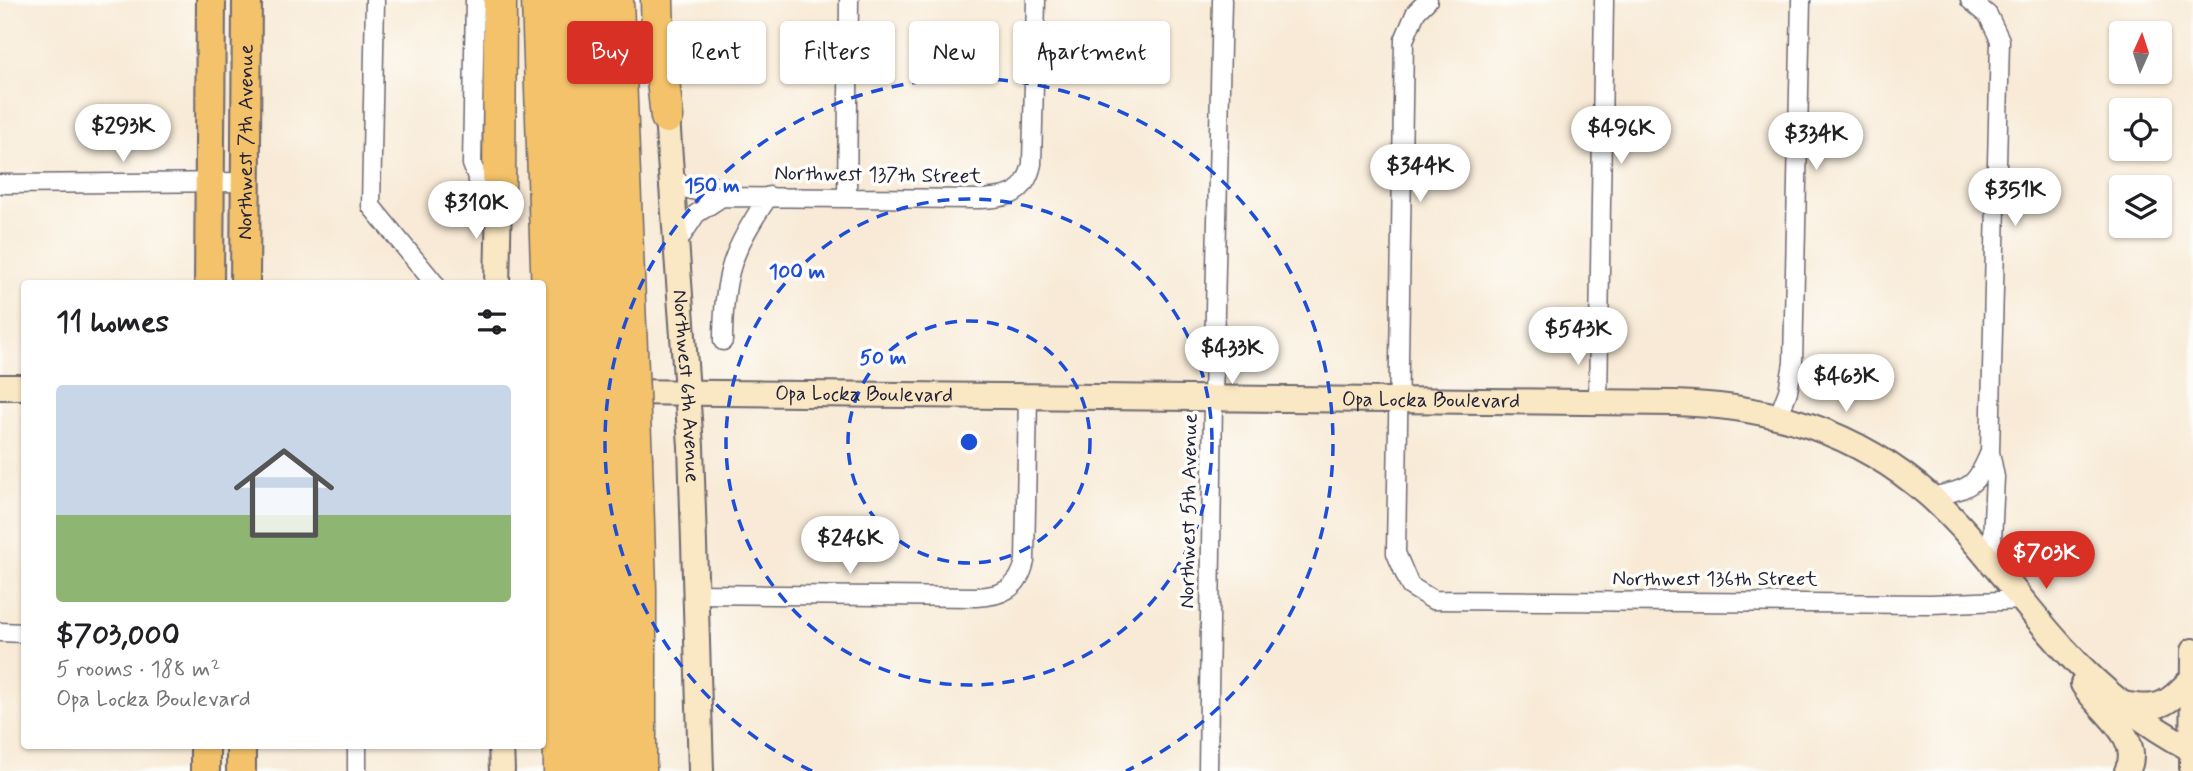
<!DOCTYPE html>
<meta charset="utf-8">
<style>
:root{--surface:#fff;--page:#f2f2f2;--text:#202124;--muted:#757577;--line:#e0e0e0;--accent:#d93025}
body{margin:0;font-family:Mynerve,sans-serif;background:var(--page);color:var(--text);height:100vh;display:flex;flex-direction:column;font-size:26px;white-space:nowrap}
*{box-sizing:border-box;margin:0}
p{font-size:23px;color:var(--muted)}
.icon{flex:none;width:38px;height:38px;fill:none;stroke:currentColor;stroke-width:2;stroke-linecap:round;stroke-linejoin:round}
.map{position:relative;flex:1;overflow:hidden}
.drawer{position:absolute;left:21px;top:280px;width:525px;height:469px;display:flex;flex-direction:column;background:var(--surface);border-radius:7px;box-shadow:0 2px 5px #0004}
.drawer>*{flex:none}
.hud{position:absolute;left:567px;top:21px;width:665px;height:63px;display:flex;gap:14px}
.needle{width:46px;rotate:3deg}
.buttons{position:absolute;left:2109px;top:21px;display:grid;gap:14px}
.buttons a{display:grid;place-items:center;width:63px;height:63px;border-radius:7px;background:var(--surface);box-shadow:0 2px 5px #0004;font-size:35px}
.price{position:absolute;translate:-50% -60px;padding:0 16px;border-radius:24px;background:#fff;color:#222;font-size:23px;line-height:46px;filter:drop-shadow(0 2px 4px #0008)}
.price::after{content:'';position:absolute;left:50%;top:42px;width:21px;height:16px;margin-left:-10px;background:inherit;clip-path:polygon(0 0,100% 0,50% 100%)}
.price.current{background:var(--accent);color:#fff}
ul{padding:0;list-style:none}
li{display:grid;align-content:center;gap:14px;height:371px;padding:0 35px}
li+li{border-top:2px solid var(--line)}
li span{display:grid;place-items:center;height:217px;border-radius:7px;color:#555}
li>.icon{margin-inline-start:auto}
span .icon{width:126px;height:126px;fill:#fffc;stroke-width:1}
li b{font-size:30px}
h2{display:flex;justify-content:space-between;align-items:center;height:84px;padding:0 35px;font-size:30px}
.tag{padding:0 24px;border-radius:7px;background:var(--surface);box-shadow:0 2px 5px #0004;font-size:24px;line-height:63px}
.tag.current{background:var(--accent);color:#fff}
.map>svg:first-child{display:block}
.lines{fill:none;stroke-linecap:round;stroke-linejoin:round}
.street-casing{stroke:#6d6871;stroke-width:21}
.secondary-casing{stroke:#6d6871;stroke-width:28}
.primary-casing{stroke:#6d6871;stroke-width:32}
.highway-casing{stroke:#6d6871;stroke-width:35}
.street{stroke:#fff;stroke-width:18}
.secondary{stroke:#fae7c3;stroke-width:24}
.primary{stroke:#f3c26a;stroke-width:28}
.highway{stroke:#f3c26a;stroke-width:32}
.highway-bridge-casing{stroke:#6d6871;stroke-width:35;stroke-linecap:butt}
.highway-bridge{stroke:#f3c26a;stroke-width:32}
.ring{fill:none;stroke:#1d4ed8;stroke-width:3.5;stroke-dasharray:12 9}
.labels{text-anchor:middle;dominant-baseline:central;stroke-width:7;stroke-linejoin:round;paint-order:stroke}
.street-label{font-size:21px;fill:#22223b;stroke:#fdfcf7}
.centre{fill:#1d4ed8;stroke:#fdfcf7;stroke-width:3.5}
.ring-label{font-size:21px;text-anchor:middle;font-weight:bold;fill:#1d4ed8;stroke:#fdfcf7;stroke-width:7;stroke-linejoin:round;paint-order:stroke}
</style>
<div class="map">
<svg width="2193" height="771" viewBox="0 0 2193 771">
<rect width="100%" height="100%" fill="#fdfcf7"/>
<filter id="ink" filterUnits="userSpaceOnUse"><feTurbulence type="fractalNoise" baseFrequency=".0143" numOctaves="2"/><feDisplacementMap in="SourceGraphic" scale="14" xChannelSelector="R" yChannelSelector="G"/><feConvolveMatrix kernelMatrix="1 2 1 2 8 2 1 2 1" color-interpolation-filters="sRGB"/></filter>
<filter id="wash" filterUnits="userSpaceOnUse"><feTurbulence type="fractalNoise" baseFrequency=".00686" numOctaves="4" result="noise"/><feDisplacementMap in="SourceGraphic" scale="28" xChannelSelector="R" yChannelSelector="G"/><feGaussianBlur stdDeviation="1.57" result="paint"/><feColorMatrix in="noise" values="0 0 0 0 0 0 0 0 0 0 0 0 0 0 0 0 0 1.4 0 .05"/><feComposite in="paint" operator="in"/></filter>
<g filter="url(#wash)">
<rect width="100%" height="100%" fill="#f8ead6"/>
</g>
<g filter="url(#ink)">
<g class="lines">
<defs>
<path id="street" d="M 375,0 L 371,206 L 435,284
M 475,0 L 472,164 L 478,180 L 499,199
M 1428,0 L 1416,12 L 1404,40 L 1396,553 L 1410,586 L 1433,600 L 1931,604 L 2023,600
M 1970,0 L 1988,15 L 2000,40 L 1990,452 L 1995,477 L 1991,563
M 671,176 L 688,189 L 722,197 L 980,199 C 1008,198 1025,195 1032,164 L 1036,0
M 0,184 L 246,182
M 847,197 L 849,0
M 675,246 L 696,214 L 722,197
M 723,341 C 723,276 732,249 769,196
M 1598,403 L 1604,0
M 1779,415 L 1788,391 L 1793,363 L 1801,0
M 1932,497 C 1969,488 1975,489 1990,452
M 694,594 L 976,597 C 1003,596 1019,588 1025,561 L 1028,397
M 0,632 L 24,633
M 357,746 L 357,771
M 1208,771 L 1213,399 L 1222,0"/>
<g id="secondary">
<path id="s1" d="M 667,117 L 691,446 L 701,771"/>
<path d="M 497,284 L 499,199"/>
<path d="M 0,387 L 24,387"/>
<path id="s2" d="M 617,392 L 1675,403 C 1772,406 1856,431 1930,496 C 1980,541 2018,599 2063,648 C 2100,689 2145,725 2193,750"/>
<path d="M 2083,684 C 2098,710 2145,738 2127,771"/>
<path d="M 2123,704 C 2160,711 2166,705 2192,679"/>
<path d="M 501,746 L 502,771"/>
<path d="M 2192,771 L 2193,651"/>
</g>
<g id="primary">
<path d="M 209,284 L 211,0"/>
<path id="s3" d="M 245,284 L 247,0"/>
<path d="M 205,771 L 205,746"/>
<path d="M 241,771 L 241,746"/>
</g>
<path id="highway" d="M 538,0 L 549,326
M 565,0 L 575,326
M 594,0 L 604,327
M 617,0 L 630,326
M 657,0 L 658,36 L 667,117
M 499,199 L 500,0
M 556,459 L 560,771
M 581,460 L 585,771
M 610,460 L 615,771
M 636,460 L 640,589 L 640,771"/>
</defs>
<use href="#street" class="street-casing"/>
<use href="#secondary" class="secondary-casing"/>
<use href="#primary" class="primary-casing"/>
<use href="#highway" class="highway-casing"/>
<use href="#street" class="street"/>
<use href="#secondary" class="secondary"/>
<use href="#primary" class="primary"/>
<use href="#highway" class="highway"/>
<defs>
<path id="highway-bridge" d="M 549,326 L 556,459
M 575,326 L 581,460
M 630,326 L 636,460
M 604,327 L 610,460"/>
</defs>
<use href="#highway-bridge" class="highway-bridge-casing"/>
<use href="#highway-bridge" class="highway-bridge"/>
</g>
</g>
<g class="ring">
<circle cx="969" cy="442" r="121"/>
<circle cx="969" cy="442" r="243"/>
<path d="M812 771A364 364 0 1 1 1126 771"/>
</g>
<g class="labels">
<g class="street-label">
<text stroke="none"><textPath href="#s3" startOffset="142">Northwest 7th Avenue</textPath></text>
<text transform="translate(878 175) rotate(1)">Northwest 137th Street</text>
<text stroke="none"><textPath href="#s1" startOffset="270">Northwest 6th Avenue</textPath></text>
<text stroke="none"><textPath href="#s2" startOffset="247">Opa Locka Boulevard</textPath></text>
<text stroke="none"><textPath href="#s2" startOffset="814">Opa Locka Boulevard</textPath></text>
<text transform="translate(1189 511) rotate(-89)">Northwest 5th Avenue</text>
<text x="1715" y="579">Northwest 136th Street</text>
</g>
</g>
<circle cx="969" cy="442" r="10" class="centre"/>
<g class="ring-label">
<text x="712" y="192">150 m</text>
<text x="797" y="278">100 m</text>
<text x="883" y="364">50 m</text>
</g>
</svg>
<div class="buttons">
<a><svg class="needle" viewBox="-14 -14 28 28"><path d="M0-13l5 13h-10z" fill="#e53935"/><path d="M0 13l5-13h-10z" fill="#757577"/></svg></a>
<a><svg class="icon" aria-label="locate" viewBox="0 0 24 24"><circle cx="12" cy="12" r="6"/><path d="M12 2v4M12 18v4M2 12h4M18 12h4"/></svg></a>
<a><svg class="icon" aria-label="layers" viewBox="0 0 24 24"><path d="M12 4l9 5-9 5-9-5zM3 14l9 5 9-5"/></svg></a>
</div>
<b class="price" style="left:123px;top:164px">$293K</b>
<b class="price" style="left:1621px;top:166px">$496K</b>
<b class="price" style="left:1816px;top:172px">$334K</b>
<b class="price" style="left:1420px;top:204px">$344K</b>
<b class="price" style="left:2015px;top:228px">$351K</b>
<b class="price" style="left:476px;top:241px">$310K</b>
<b class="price" style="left:1578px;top:367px">$543K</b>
<b class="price" style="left:1232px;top:386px">$433K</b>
<b class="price" style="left:1846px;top:414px">$463K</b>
<b class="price" style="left:850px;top:576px">$246K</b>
<b class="price current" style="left:2046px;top:591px">$703K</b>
<div class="hud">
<a class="tag current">Buy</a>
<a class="tag">Rent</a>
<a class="tag">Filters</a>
<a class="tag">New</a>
<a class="tag">Apartment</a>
</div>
<section class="drawer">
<h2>11 homes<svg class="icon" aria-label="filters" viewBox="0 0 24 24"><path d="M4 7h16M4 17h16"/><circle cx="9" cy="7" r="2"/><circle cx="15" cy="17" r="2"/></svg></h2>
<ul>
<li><span style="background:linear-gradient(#c9d6e8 60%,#8fb573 0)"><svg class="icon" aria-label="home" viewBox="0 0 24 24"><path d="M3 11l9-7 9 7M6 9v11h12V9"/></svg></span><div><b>$703,000</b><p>5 rooms · 188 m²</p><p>Opa Locka Boulevard</p></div></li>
</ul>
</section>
</div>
